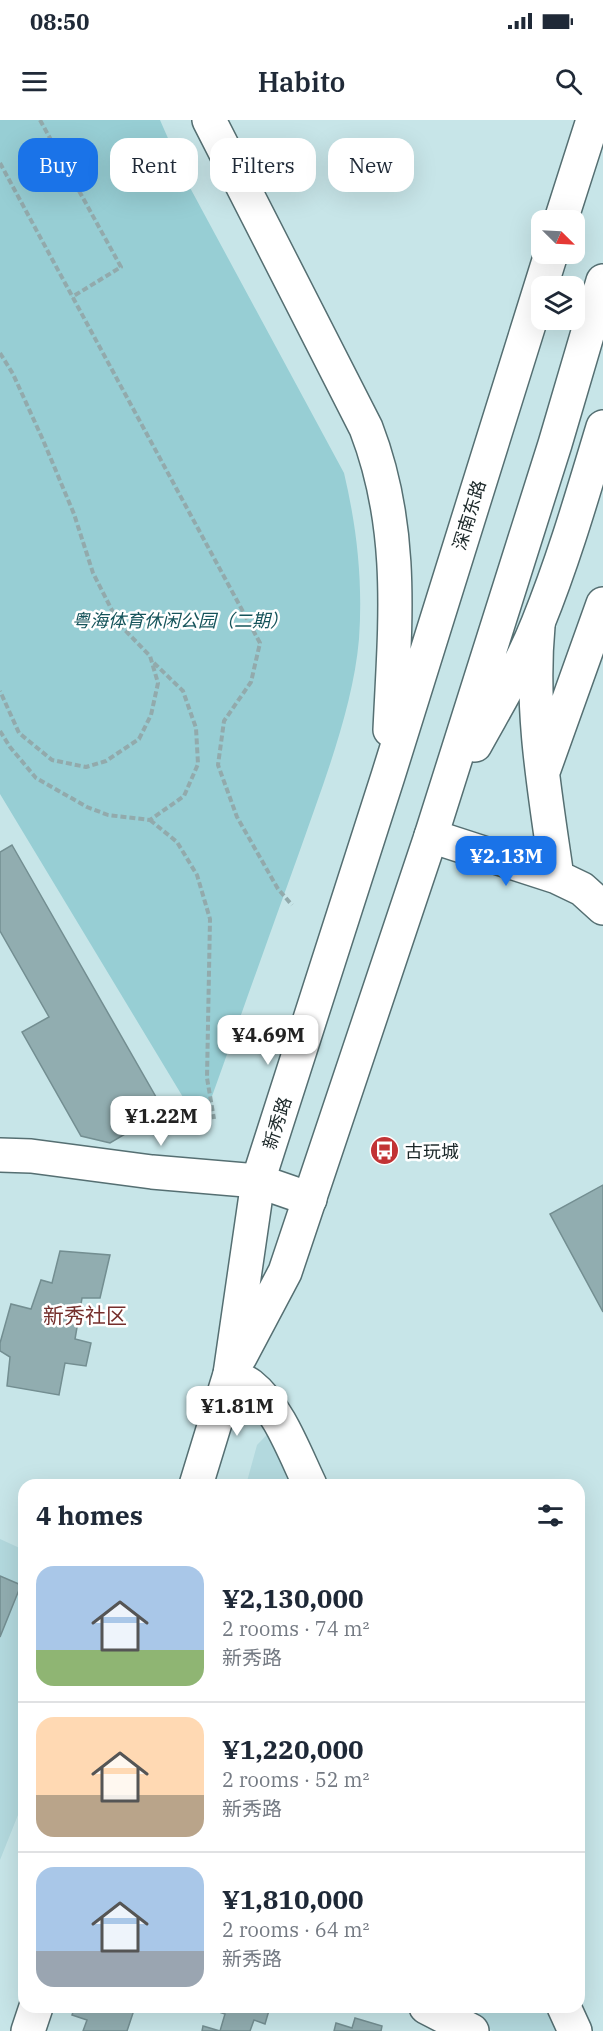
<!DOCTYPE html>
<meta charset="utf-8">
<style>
:root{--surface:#fff;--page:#f6f6f7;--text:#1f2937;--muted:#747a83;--line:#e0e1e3;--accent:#1a73e8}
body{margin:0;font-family:"IBM Plex Serif","Noto Sans SC",serif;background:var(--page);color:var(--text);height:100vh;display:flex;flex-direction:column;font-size:22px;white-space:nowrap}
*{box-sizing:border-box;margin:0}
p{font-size:20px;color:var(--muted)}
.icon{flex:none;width:33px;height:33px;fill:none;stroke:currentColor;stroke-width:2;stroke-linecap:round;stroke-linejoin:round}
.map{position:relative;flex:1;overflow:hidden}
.details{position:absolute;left:18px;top:1359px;width:567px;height:534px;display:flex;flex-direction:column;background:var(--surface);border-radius:18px;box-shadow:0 6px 24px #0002}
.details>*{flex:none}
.banner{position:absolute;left:18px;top:18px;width:567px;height:54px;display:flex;gap:12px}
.needle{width:39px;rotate:114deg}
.buttons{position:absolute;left:531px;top:90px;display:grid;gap:12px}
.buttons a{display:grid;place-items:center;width:54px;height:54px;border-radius:12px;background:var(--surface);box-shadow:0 6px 24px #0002;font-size:30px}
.price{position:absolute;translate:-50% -51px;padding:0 14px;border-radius:12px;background:#fff;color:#222;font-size:20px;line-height:39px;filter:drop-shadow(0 2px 3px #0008)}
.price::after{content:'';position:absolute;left:50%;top:36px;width:18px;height:14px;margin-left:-9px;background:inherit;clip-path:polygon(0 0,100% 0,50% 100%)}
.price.current{background:var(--accent);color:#fff}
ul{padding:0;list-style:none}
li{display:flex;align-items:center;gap:18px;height:150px;padding:0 18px}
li+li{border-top:2px solid var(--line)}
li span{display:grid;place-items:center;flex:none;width:168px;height:120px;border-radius:18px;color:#555}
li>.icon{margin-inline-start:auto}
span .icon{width:72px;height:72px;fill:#fffc;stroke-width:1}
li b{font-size:26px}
h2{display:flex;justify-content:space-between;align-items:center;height:72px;padding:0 18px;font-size:26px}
.chip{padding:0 21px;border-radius:18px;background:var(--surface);box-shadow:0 6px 24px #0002;font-size:21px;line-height:54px}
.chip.current{background:var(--accent);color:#fff}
.status{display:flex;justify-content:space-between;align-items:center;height:42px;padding:0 30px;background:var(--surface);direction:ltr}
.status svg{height:16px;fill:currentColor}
header{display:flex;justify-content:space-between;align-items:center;height:78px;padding:0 18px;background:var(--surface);font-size:27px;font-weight:600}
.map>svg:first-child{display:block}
.built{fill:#b3d9de}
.green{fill:#97ced4}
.building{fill:#91adb0;stroke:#738e91;stroke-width:1.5}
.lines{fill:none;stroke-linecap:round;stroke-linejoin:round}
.minor-casing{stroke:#556f72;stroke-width:36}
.major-casing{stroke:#556f72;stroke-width:36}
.path{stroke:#92aaac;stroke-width:4;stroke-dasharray:6 3;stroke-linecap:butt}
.minor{stroke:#fff;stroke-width:33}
.major{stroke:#fff;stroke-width:33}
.labels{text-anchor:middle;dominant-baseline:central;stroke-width:5;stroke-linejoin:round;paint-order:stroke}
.street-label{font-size:18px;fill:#1b2728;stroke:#fff}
.park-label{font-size:18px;font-style:italic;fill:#16545b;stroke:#fff}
.poi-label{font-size:18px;fill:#1b2728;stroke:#fff;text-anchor:start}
.quarter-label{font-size:21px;fill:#752f2c;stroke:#fff}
</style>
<div class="status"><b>08:50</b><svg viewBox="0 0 49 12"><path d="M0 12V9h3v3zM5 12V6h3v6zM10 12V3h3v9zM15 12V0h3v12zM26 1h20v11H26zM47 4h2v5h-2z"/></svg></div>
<header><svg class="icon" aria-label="menu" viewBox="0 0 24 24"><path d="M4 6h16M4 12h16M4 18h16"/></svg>Habito<svg class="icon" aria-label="search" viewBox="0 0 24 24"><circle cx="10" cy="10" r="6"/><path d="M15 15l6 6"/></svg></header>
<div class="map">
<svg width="603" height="1911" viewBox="0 0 603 1911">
<rect width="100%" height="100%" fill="#c7e5e8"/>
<path class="built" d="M 288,1293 L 323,1365 L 246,1365 L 257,1325 Z
M 0,1419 L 24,1430 L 24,1680 L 0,1740 Z
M 448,1887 L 579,1887 L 591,1911 L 493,1911 Z"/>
<path class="green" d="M 0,0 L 160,0 L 188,64 L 344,353 C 357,408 363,462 359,519 C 353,589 322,667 299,733 C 266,824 234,915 201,1007 L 0,674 Z"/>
<path class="building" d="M 12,725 L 164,991 L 110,1023 L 81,1016 L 22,912 L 49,897 L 0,811 L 0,732 Z
M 603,1065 L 603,1192 L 550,1094 Z
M 60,1131 L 110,1135 L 100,1178 L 82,1178 L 75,1219 L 91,1223 L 86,1246 L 65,1243 L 59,1275 L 7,1266 L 10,1237 L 0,1231 L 0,1223 L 11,1184 L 31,1189 L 41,1160 L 52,1163 Z
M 0,1456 L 21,1465 L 0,1517 Z
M 82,1887 L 135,1887 L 127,1911 L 83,1911 L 87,1900 L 72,1895 L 74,1889 Z
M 213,1887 L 220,1889 L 221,1887 L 270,1887 L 265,1904 L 254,1900 L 250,1911 L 202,1911 L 203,1906 L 220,1911 L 225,1894 L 213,1890 Z
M 355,1898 L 382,1906 L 381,1911 L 334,1911 L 336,1903 L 352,1908 Z"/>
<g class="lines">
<defs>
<path id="minor" d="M 538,506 C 530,591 545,673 557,757
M 544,649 L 603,484
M 431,716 L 557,757 L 582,769 L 603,788
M 0,1035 L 31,1036 L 152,1052 L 258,1061 L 310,1079
M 230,1254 C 237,1258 245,1261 250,1265 C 278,1287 295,1334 310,1365
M 426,1887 L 472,1911
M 564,1887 L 575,1911"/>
<path id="major" d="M 209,0 L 366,308 C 405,409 395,504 390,610
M 561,100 L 593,0
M 475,625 C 497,585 521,546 538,503 C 564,439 583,373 603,307
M 240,1237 L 285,1152 L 431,716 L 555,324 L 603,161
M 196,1365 L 230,1254 L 258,1061 L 388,656 L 551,134
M 28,1911 L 36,1887"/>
</defs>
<use href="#minor" class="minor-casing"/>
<use href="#major" class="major-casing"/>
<path class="path" d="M 40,0 L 121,147 L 72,177
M 0,43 L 260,523 L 251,562 L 224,601 L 218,645 L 237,697 L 278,769 L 292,785
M 0,233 L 13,254 L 43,320 L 74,394 L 93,453 L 119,504 L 150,536 L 158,563 L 151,595 L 139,619 L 106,641 L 86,647 L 52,640 L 19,613 L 0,571
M 0,611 L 10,627 L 36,658 L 87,687 L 108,695 L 150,700 L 184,676 L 198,644 L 196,608 L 183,571 L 152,541
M 150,700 L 177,722 L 197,755 L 210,799 L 207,958 L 214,999"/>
<use href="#minor" class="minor"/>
<use href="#major" class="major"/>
</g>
<defs>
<symbol id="bus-disc" viewBox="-11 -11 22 22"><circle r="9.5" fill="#c23335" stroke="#fff"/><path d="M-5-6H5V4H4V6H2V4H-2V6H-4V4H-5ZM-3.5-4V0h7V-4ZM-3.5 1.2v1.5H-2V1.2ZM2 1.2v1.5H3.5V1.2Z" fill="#fff"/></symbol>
</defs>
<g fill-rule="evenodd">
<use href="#bus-disc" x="368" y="1014" width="33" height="33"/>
</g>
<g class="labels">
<g class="street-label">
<text transform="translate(469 395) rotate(-73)">深南东路</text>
<text transform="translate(277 1003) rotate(-72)">新秀路</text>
</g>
<g class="park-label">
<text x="180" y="500">粤海体育休闲公园（二期）</text>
</g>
<g class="poi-label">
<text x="405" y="1031">古玩城</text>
</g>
<g class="quarter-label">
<text x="85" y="1195">新秀社区</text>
</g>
</g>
</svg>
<div class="buttons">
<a><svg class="needle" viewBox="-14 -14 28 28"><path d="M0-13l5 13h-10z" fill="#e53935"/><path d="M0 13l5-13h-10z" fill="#747a83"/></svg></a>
<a><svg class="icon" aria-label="layers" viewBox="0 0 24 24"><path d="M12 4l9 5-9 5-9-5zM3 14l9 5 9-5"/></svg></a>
</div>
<b class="price current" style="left:506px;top:767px">¥2.13M</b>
<b class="price" style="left:268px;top:946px">¥4.69M</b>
<b class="price" style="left:161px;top:1027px">¥1.22M</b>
<b class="price" style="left:237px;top:1317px">¥1.81M</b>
<div class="banner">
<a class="chip current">Buy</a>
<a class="chip">Rent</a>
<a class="chip">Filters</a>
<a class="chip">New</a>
</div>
<section class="details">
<h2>4 homes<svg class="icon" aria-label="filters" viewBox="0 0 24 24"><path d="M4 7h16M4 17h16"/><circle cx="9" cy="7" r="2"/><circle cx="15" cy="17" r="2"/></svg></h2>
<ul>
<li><span style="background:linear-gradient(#a9c7e8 70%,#8fb573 0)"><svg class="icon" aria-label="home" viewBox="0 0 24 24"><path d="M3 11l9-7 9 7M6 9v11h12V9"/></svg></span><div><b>¥2,130,000</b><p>2 rooms · 74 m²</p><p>新秀路</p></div></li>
<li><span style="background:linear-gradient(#ffd9b3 65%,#b9a48a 0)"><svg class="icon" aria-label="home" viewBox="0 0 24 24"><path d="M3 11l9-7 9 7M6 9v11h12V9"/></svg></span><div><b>¥1,220,000</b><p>2 rooms · 52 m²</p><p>新秀路</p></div></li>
<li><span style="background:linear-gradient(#a9c7e8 70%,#9aa5b1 0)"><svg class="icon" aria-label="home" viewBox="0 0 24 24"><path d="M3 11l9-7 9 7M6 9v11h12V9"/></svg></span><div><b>¥1,810,000</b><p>2 rooms · 64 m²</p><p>新秀路</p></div></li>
</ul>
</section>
</div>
